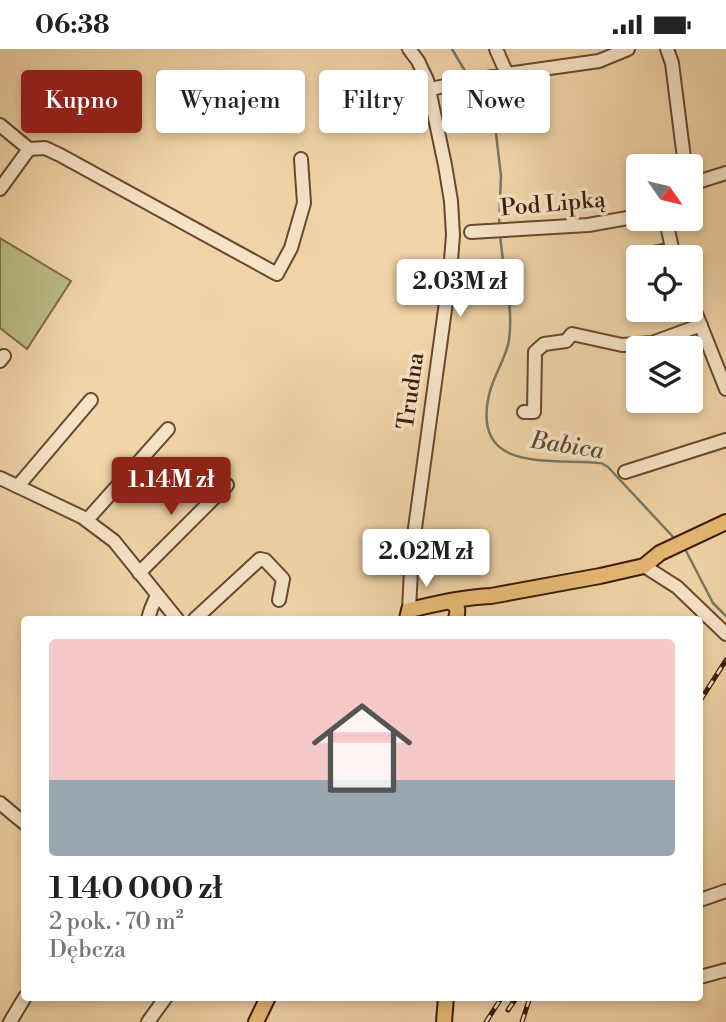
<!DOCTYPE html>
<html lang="pl">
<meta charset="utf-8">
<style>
:root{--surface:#fff;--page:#f2f2f2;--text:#222;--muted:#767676;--line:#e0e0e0;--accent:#8f2418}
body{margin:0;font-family:"Libre Bodoni",serif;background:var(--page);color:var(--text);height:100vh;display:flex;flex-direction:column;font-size:26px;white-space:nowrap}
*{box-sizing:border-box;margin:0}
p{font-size:23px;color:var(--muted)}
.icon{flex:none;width:38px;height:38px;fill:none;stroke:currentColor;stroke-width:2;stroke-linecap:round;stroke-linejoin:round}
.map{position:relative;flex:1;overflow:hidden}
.details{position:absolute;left:21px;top:567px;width:682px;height:385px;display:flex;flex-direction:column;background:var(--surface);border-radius:7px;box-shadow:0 4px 10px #0003}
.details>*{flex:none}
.banner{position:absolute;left:21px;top:21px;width:684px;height:63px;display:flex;gap:14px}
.needle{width:46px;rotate:124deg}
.buttons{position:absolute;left:626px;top:105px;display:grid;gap:14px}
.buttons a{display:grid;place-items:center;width:77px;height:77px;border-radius:7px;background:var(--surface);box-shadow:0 4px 10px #0003;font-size:35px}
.price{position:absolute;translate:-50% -60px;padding:0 16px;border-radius:7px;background:#fff;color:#222;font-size:23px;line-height:46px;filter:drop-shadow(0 2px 4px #0008)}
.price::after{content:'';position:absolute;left:50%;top:42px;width:21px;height:16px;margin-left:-10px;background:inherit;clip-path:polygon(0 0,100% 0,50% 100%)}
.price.selected{background:var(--accent);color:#fff}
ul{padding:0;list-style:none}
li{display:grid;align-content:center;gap:14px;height:371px;padding:0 28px}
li+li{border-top:2px solid var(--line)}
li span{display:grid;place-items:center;height:217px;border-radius:7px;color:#555}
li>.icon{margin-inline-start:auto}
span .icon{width:126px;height:126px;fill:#fffc;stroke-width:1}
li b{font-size:30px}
.chip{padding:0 24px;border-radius:7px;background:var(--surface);box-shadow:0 4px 10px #0003;font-size:24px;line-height:63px}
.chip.selected{background:var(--accent);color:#fff}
.status{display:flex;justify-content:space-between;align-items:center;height:49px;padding:0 35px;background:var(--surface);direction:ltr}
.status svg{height:19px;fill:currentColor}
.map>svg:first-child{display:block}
.green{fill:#bcbc85;stroke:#7c6b47;stroke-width:2}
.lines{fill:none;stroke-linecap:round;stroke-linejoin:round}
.stream{stroke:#757967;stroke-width:2.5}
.minor-casing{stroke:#684830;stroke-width:16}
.major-casing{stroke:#3b1a09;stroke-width:18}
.minor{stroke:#f6e3c6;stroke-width:12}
.major{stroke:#e8ba74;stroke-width:14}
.rail-casing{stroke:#3b1a09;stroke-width:5}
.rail{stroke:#f6e3c6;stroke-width:2.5;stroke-dasharray:8;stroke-linecap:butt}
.labels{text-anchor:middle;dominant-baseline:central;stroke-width:7;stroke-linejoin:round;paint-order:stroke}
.street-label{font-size:23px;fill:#3b1a09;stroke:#f6e3c6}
.water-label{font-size:24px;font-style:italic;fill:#584938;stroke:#f6e3c6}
</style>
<div class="status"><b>06:38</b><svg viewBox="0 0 49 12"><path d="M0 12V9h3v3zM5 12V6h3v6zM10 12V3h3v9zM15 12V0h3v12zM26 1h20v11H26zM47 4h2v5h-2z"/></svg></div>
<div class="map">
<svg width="726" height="973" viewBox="0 0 726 973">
<rect width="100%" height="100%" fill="#f1d4a7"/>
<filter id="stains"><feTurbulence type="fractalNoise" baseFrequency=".00286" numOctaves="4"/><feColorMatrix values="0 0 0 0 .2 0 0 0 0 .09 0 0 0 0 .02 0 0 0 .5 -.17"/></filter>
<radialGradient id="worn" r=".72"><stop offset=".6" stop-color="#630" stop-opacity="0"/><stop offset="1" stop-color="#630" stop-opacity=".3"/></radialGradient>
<path class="green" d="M 0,189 L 71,232 L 27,300 L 0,279 Z"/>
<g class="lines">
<path class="stream" d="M 452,0 L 468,27
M 473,36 L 495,76 L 501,127 L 499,178
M 500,184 C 502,219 514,256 509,291 C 506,310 493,327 489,346 C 471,425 551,409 601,414 L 608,418 L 675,490
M 685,500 L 713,554 L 726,567"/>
<defs>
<path id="minor" d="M 409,0 L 418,12 L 427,31 L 445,116 L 451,152 L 453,186 L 450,224 L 412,501 L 409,561
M 496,0 L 507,25
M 667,0 L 672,14 L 685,117
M 430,40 L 507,25 L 599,12 L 628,0
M 0,76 L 29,100
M 29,100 L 45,99 L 60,106 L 277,225 L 291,199 L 304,154 L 301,110
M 691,135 L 726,124
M 0,140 L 29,100
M 669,170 L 668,181 L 674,208
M 471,183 L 588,176 L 639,167
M 644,206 L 672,200
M 691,252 L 726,340
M 0,312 L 4,307
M 524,363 L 534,363 L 535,303 L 544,295 L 566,292 L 572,285 L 622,296 L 652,294 L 701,276
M 625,423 L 726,391
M 0,429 L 82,468 L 114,492 L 177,570
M 18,437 L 91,351
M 87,471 L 168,380
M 644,517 L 677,538 L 726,585
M 139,524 L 227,436
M 148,570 L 151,560 L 157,546
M 195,570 L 260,510 L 265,511 L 283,530 L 279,551
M 0,754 L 24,774
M 700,851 L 726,842
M 700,928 L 726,921
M 10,973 L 25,948
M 148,973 L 166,948"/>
<path id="major" d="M 450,553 C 459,557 458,562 456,570
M 407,570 L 409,561 C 436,555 464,548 491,547 L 600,527 L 644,517 L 660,504 L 726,473
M 256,973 L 268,948
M 444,973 L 446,948"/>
</defs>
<use href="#minor" class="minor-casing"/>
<use href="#major" class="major-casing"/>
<use href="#minor" class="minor"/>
<use href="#major" class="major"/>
<defs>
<path id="rail" d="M 700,652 L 726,611
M 508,961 L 517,948
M 486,973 L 502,948
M 522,973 L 530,948"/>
</defs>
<use href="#rail" class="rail-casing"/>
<use href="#rail" class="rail"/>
</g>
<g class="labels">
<g class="street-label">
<text transform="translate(553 155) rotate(-5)">Pod Lipką</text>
<text transform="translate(411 342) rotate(-82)">Trudna</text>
</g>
<g class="water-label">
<text transform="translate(567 397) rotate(9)">Babica</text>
</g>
</g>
<rect width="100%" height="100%" filter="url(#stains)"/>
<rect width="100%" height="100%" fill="url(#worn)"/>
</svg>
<div class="buttons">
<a><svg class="needle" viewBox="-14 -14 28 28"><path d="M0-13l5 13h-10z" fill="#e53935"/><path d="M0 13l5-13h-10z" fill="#767676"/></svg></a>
<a><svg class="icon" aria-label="locate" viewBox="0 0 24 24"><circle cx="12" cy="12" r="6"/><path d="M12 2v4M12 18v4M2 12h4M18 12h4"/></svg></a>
<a><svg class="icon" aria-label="layers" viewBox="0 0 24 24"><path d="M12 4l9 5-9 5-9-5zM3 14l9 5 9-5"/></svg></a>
</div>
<b class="price" style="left:460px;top:270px">2.03M zł</b>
<b class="price selected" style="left:171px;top:468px">1.14M zł</b>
<b class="price" style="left:426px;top:540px">2.02M zł</b>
<div class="banner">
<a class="chip selected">Kupno</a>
<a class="chip">Wynajem</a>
<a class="chip">Filtry</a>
<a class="chip">Nowe</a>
</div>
<section class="details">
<ul>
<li><span style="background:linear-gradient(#f6c9c9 65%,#9aa5b1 0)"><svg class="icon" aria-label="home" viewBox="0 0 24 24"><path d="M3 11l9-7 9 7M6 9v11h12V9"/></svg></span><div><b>1 140 000 zł</b><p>2 pok. · 70 m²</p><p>Dębcza</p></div></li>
</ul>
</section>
</div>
